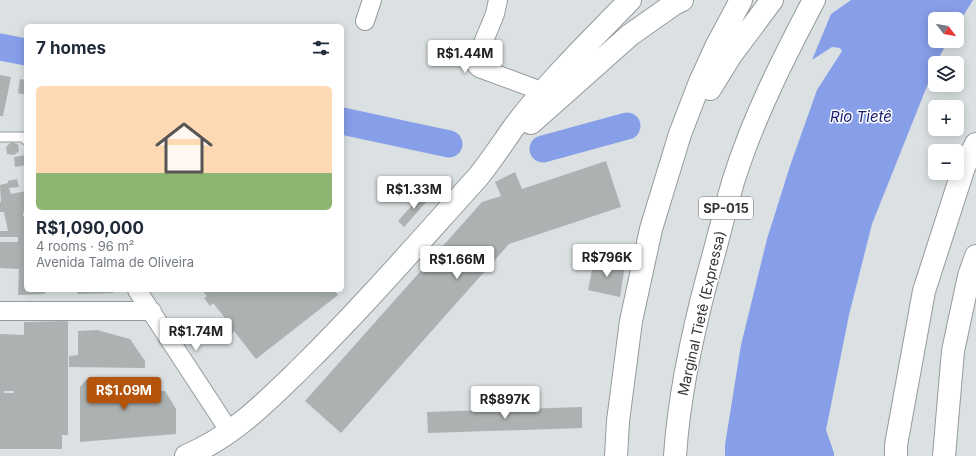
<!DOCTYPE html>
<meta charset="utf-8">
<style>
:root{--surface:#fff;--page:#f2f2f3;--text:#1f2937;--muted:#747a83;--accent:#b45309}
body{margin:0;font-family:Inter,sans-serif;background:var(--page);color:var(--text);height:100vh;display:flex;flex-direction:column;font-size:15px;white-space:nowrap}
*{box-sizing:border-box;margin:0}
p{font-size:13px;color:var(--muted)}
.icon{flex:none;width:22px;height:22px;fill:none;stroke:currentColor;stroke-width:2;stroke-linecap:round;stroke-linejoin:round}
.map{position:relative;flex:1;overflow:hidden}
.drawer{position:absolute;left:24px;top:24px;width:320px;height:268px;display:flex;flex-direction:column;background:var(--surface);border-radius:6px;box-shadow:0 2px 10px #0003}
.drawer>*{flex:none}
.needle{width:26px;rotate:121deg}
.buttons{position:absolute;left:928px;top:12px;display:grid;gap:8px}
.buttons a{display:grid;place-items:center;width:36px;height:36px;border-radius:6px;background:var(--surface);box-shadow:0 2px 10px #0003;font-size:20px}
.price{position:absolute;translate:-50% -34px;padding:0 9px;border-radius:4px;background:#fff;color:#222;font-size:13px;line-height:26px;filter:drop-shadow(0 1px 2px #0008)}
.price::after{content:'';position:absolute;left:50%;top:24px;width:12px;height:9px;margin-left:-6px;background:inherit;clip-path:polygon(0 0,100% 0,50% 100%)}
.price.selected{background:var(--accent);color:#fff}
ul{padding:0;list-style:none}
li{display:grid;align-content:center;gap:8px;height:212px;padding:0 12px}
li span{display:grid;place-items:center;height:124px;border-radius:6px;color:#555}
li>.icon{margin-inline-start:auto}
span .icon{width:72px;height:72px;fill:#fffc;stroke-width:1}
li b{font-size:17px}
h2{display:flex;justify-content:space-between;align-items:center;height:48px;padding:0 12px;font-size:17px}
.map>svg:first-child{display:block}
.water{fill:#879ee9}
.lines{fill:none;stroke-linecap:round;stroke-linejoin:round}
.river{stroke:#879ee9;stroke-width:27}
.building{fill:#acb1b1;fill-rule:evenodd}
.lane-casing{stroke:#959a9c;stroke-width:11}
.street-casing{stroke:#959a9c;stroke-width:20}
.highway-casing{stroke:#959a9c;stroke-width:24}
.lane{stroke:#fff;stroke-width:9}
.street{stroke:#fff;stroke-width:18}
.highway{stroke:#fff;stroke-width:22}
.labels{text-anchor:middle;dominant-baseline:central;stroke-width:3;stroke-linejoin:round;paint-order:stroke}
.shield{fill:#fff;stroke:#707172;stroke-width:1}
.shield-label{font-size:13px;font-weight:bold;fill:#323435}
.street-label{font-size:14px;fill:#323435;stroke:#fff}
.water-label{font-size:15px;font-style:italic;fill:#161d72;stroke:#fff}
</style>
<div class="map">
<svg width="976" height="456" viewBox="0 0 976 456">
<rect width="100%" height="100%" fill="#dbe0e2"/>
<path class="water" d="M 851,0 L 973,0 L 957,26 L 957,19 L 935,19 L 935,41 L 948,41 L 936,63 L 935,63 L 935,66 L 872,224 L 849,315 L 826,430 L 834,453 L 834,456 L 725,456 L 725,445 L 741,345 L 767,239 L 790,166 L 817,90 L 842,51 L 840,48 L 832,47 L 812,60 L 831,14 Z"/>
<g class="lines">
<path class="river" d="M 0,47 L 26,52
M 342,121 L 449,144
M 543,149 L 627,126"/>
</g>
<path class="building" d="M 0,75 L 11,77 L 3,116 L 0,116 Z
M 20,79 L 26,80 L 26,95 L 18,93 Z
M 11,142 L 18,144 L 19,151 L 14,155 L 7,154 L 6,147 Z
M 26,155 L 26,165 L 15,167 L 14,157 Z
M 606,161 L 621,207 L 509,244 L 341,433 L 305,401 L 482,202 L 501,196 L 495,182 L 515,172 L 522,189 Z
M 17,179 L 19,187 L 9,188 L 11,194 L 26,191 L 26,212 L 23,213 L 23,216 L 26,216 L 26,290 L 45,290 L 45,294 L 18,295 L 19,269 L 0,268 L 0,242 L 18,242 L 18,237 L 0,237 L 0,231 L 8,231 L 4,212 L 0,212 L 0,202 L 1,202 L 0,185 L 8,183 L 8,181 Z
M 423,193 L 429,199 L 404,227 L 398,221 Z
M 594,260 L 625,265 L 620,297 L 588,290 Z
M 77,290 L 113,290 L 114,292 L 113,293 L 78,294 Z
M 202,290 L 334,290 L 338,295 L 256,359 L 234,331 L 232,334 L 226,326 L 229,323 L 213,303 L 210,306 L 204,298 L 207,296 Z
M 68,321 L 68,435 L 62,435 L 62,449 L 0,449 L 0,334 L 24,335 L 24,322 ZM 4,391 L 14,391 L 14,393 L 4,393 Z
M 97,330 L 130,339 L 145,361 L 145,368 L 69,367 L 69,356 L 78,355 L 78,331 Z
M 86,380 L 144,381 L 144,391 L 165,391 L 176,409 L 176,434 L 80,442 L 80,387 Z
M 582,407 L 582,428 L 428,433 L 427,412 Z"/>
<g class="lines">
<defs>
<path id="lane" d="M 0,137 L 23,137 L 26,140"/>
<path id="street" d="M 498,0 L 495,14 L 476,60 L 476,65 L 479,68 L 544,92
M 365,21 L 372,0
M 137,290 L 230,432
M 0,311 L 152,311"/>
<path id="highway" d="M 710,89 L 731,55 L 772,0
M 531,123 L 630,35 L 674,4 L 682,0
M 186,456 C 232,437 266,402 301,368 C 363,307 420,241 478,177 C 491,161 502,144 514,127 C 548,82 590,41 630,0
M 616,456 L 618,421 L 631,321 L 651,229 L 680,134 L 700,82 L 716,47 L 741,0
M 675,456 C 679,395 692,335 708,275 C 717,244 724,213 733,182 C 753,118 783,59 814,0
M 896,456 L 896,445 L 924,291 L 964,167 L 976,144
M 944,456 L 953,351 L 969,276 L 976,256"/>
</defs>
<use href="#lane" class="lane-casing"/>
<use href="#street" class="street-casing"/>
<use href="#highway" class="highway-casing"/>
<use href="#lane" class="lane"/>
<use href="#street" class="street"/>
<use href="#highway" class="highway"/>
</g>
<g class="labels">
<rect class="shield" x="699" y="197" width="54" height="22" rx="3"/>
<g class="shield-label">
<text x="726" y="208">SP-015</text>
</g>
<g class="street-label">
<text transform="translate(701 313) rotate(-77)">Marginal Tietê (Expressa)</text>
</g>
<g class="water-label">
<text x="861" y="116">Rio Tietê</text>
</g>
</g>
</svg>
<div class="buttons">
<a><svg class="needle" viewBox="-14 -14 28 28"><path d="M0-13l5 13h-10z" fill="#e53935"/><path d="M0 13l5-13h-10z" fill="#747a83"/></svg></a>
<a><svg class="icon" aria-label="layers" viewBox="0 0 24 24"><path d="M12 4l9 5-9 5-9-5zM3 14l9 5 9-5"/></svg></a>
<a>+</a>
<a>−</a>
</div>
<b class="price" style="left:465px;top:74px">R$1.44M</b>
<b class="price" style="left:414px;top:210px">R$1.33M</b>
<b class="price" style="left:607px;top:278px">R$796K</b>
<b class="price" style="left:457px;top:280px">R$1.66M</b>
<b class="price" style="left:196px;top:352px">R$1.74M</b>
<b class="price selected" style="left:124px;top:411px">R$1.09M</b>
<b class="price" style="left:505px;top:420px">R$897K</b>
<section class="drawer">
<h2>7 homes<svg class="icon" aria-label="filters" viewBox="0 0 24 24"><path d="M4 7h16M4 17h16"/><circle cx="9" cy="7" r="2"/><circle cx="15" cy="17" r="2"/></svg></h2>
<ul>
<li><span style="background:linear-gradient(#ffd9b3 70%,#8fb573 0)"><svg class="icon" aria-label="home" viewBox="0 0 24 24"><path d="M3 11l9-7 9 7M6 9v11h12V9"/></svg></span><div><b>R$1,090,000</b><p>4 rooms · 96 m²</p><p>Avenida Talma de Oliveira</p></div></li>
</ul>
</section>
</div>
